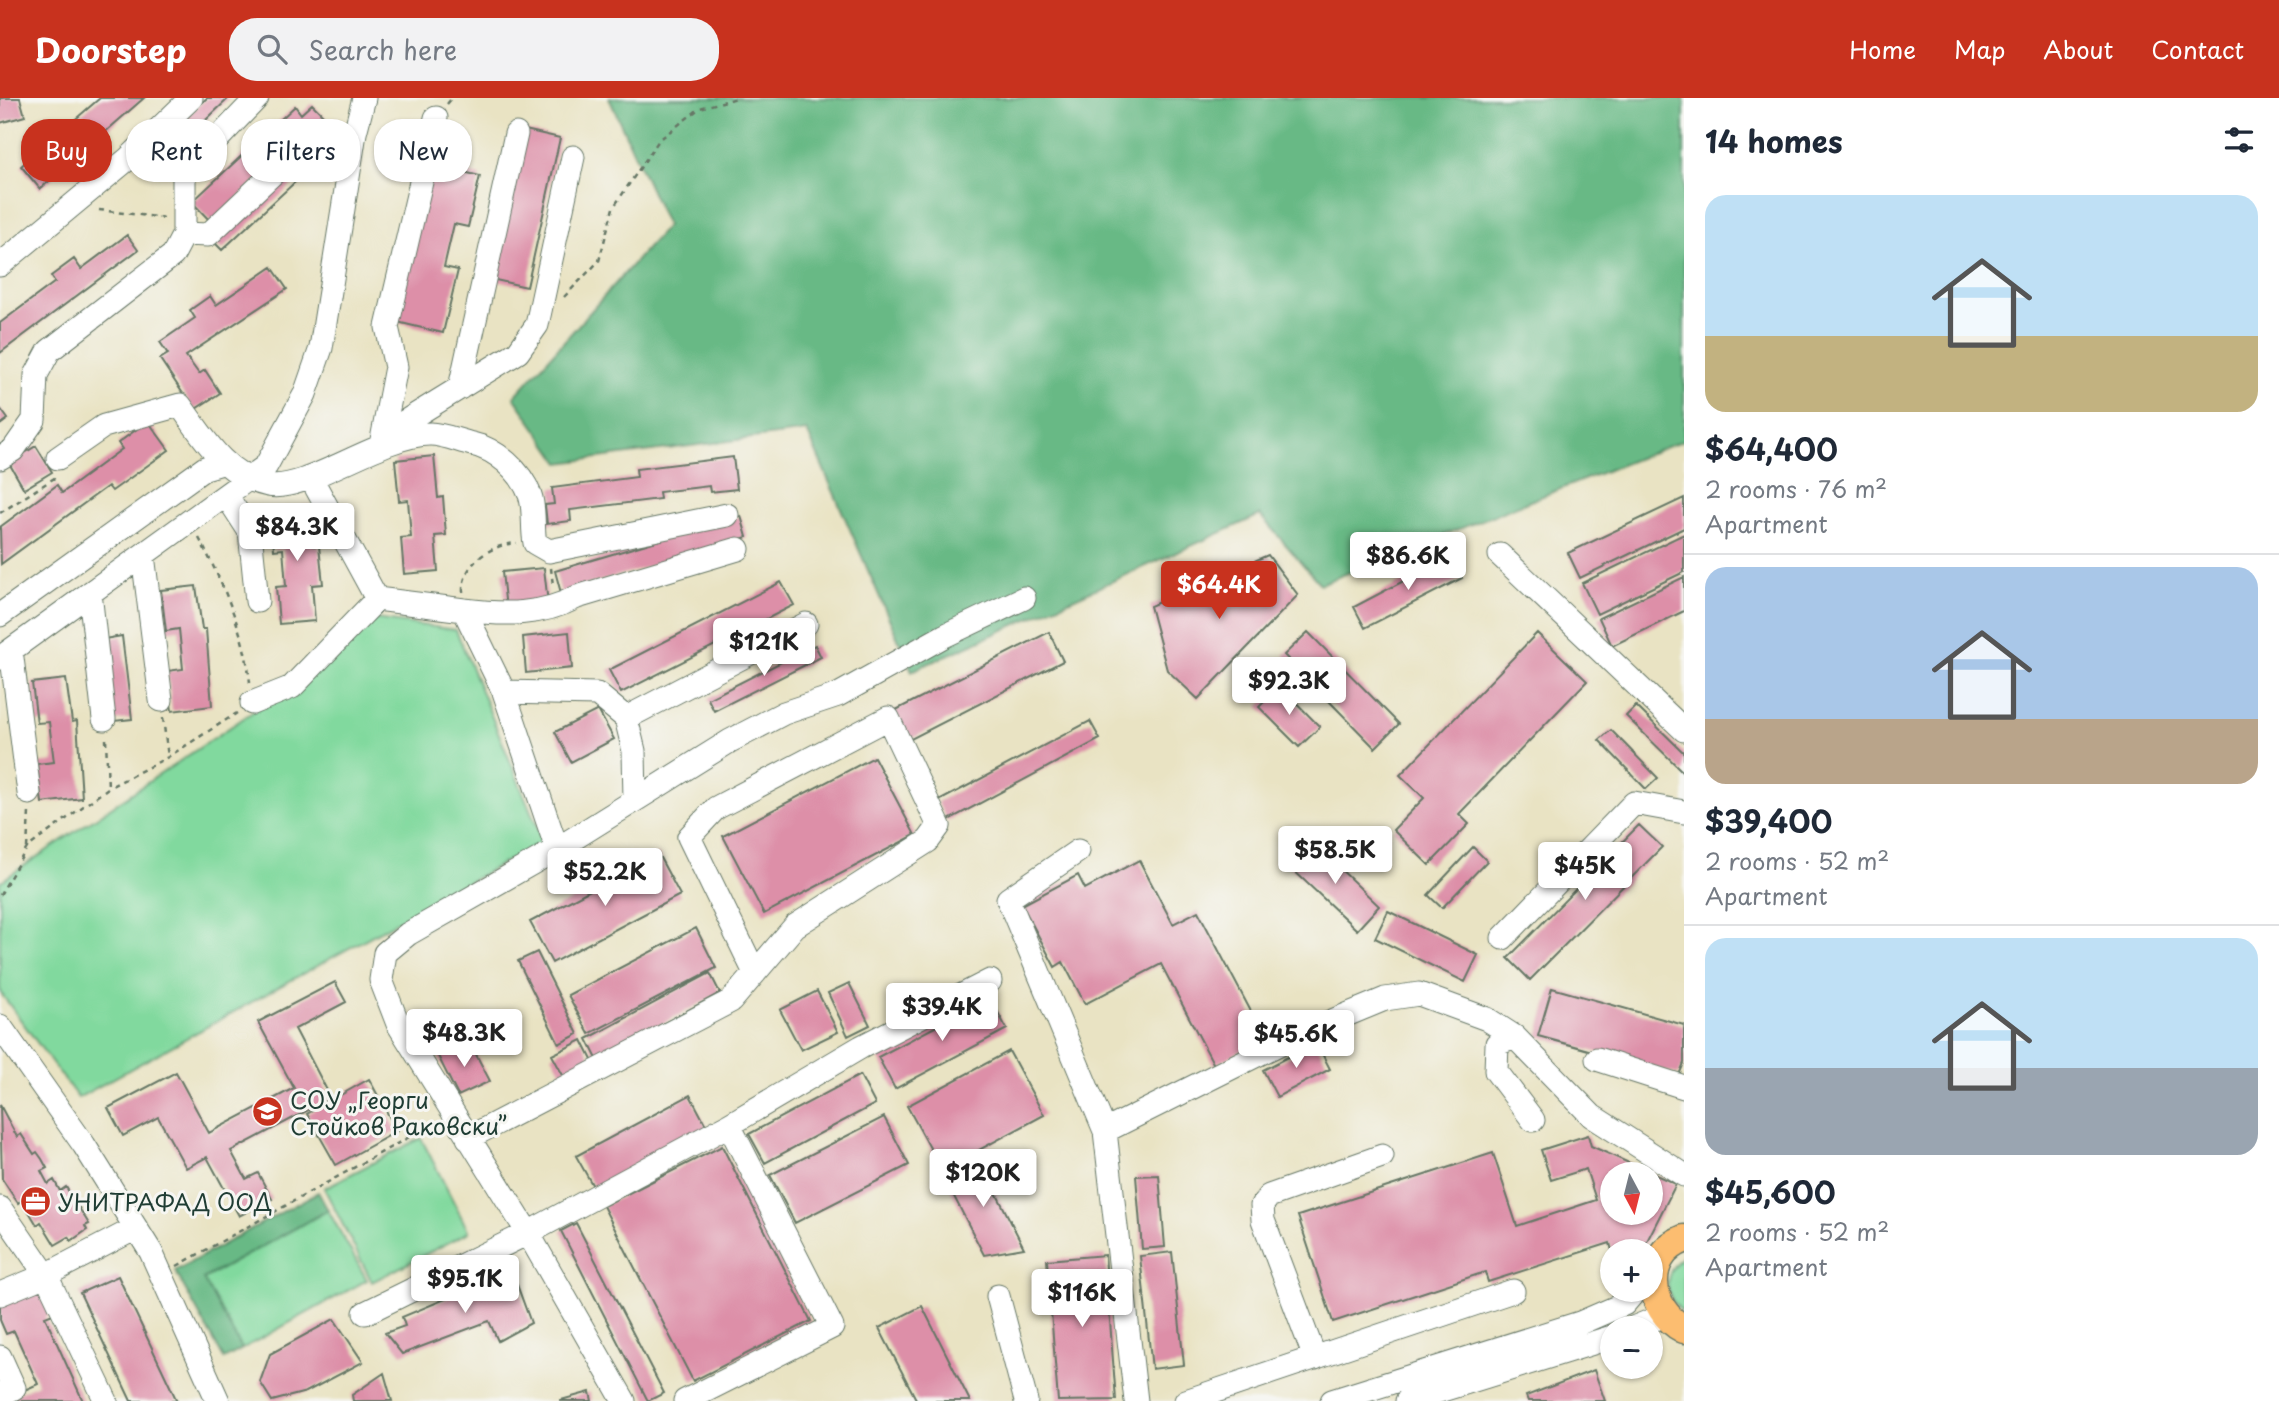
<!DOCTYPE html>
<meta charset="utf-8">
<style>
:root{--surface:#fff;--page:#f2f2f3;--text:#1f2937;--muted:#747a83;--line:#e0e1e3;--accent:#c8321e}
body{margin:0;font-family:"Playpen Sans",sans-serif;background:var(--page);color:var(--text);height:100vh;display:flex;flex-direction:column;font-size:26px;white-space:nowrap}
*{box-sizing:border-box;margin:0}
p{font-size:23px;color:var(--muted)}
.icon{flex:none;width:38px;height:38px;fill:none;stroke:currentColor;stroke-width:2;stroke-linecap:round;stroke-linejoin:round}
.map{position:relative;flex:1;overflow:hidden}
.side{display:flex;flex-direction:column;background:var(--surface);width:595px}
.side>*{flex:none}
.top-card{position:absolute;left:21px;top:21px;width:665px;height:63px;display:flex;gap:14px}
.needle{width:46px;rotate:173deg}
.buttons{position:absolute;left:1600px;top:1064px;display:grid;gap:14px}
.buttons a{display:grid;place-items:center;width:63px;height:63px;border-radius:50%;background:var(--surface);box-shadow:0 2px 5px #0004;font-size:35px}
.price{position:absolute;translate:-50% -60px;padding:0 16px;border-radius:7px;background:#fff;color:#222;font-size:23px;line-height:46px;filter:drop-shadow(0 2px 4px #0008)}
.price::after{content:'';position:absolute;left:50%;top:42px;width:21px;height:16px;margin-left:-10px;background:inherit;clip-path:polygon(0 0,100% 0,50% 100%)}
.price.current{background:var(--accent);color:#fff}
ul{padding:0;list-style:none}
li{display:grid;align-content:center;gap:14px;height:371px;padding:0 21px}
li+li{border-top:2px solid var(--line)}
li span{display:grid;place-items:center;height:217px;border-radius:21px;color:#555}
li>.icon{margin-inline-start:auto}
span .icon{width:126px;height:126px;fill:#fffc;stroke-width:1}
li b{font-size:30px}
h2{display:flex;justify-content:space-between;align-items:center;height:84px;padding:0 21px;font-size:30px}
.tag{padding:0 24px;border-radius:28px;background:var(--surface);box-shadow:0 2px 5px #0004;font-size:24px;line-height:63px}
.tag.current{background:var(--accent);color:#fff}
header{display:flex;align-items:center;gap:42px;box-sizing:border-box;height:98px;padding:0 35px;background:var(--accent);color:#fff}
header strong{font-size:33px}
nav{display:flex;gap:38px;margin-inline-start:auto;font-size:24px}
.search{width:490px;height:63px;background:var(--page);display:flex;align-items:center;gap:18px;box-sizing:border-box;padding:0 24px;border-radius:28px;color:var(--muted);font-size:26px}
main{display:flex;flex:1;min-height:0}
.map>svg:first-child{display:block}
.green{fill:#81d99e;stroke:#508b69;stroke-width:2}
.forest{fill:#68b985;stroke:#447b5c;stroke-width:2}
.building{fill:#dd8fa8;fill-rule:evenodd}
.lines{fill:none;stroke-linecap:round;stroke-linejoin:round}
.minor-casing{stroke:#676;stroke-width:25}
.major-casing{stroke:#676;stroke-width:31}
.path{stroke:#676;stroke-width:2.5;stroke-dasharray:5 5;stroke-linecap:butt}
.minor{stroke:#fff;stroke-width:23}
.major{stroke:#fcbd6f;stroke-width:28}
.labels{text-anchor:middle;dominant-baseline:central;stroke-width:6;stroke-linejoin:round;paint-order:stroke}
.poi-label{font-size:23px;fill:#1f3d34;stroke:#f6f6f2;text-anchor:start}
</style>
<header>
<strong>Doorstep</strong>
<div class="search"><svg class="icon" aria-label="search" viewBox="0 0 24 24"><circle cx="10" cy="10" r="6"/><path d="M15 15l6 6"/></svg>Search here</div>
<nav><a>Home</a><a>Map</a><a>About</a><a>Contact</a></nav>
</header>
<main>
<div class="map">
<svg width="1684" height="1303" viewBox="0 0 1684 1303">
<rect width="100%" height="100%" fill="#f6f6f2"/>
<filter id="ink" filterUnits="userSpaceOnUse"><feTurbulence type="fractalNoise" baseFrequency=".0143" numOctaves="2"/><feDisplacementMap in="SourceGraphic" scale="14" xChannelSelector="R" yChannelSelector="G"/><feConvolveMatrix kernelMatrix="1 2 1 2 8 2 1 2 1" color-interpolation-filters="sRGB"/></filter>
<filter id="wash" filterUnits="userSpaceOnUse"><feTurbulence type="fractalNoise" baseFrequency=".00686" numOctaves="4" result="noise"/><feDisplacementMap in="SourceGraphic" scale="28" xChannelSelector="R" yChannelSelector="G"/><feGaussianBlur stdDeviation="1.57" result="paint"/><feColorMatrix in="noise" values="0 0 0 0 0 0 0 0 0 0 0 0 0 0 0 0 0 1.4 0 .05"/><feComposite in="paint" operator="in"/></filter>
<g filter="url(#wash)">
<rect width="100%" height="100%" fill="#e9e3c3"/>
<path class="green" d="M 446,25 L 457,28 L 451,54 L 440,52 Z
M 375,521 L 456,532 L 543,743 L 78,1000 L 0,894 L 0,784 L 260,609 Z
M 421,1040 L 469,1134 L 372,1184 L 324,1090 Z
M 328,1112 L 367,1182 L 242,1251 L 203,1181 Z
M 1684,1157 L 1684,1215 C 1663,1198 1662,1175 1684,1157 Z"/>
<path class="forest" d="M 609,0 L 1684,0 L 1684,342 L 1320,486 L 1260,417 L 912,573 L 807,333 L 560,365 L 514,299 L 667,128 Z
M 318,1094 L 328,1112 L 203,1181 L 242,1251 L 224,1261 L 175,1173 Z"/>
<g id="blocks">
<path class="building" d="M 0,0 L 20,0 L 25,18 L 0,25 Z
M 100,0 L 144,0 L 40,91 L 21,68 Z
M 207,0 L 229,0 L 169,57 L 158,45 Z
M 312,6 L 325,19 L 212,125 L 192,104 L 295,8 L 301,16 Z
M 525,32 L 560,40 L 527,189 L 491,181 Z
M 325,36 L 335,47 L 222,152 L 212,142 Z
M 430,66 L 480,78 L 468,129 L 454,126 L 444,169 L 458,172 L 443,235 L 393,223 Z
M 127,137 L 138,152 L 0,255 L 0,225 L 55,184 L 51,178 L 74,161 L 81,171 Z
M 272,169 L 287,191 L 186,258 L 199,276 L 205,272 L 220,295 L 194,312 L 160,261 L 168,256 L 160,244 L 195,220 L 190,212 L 210,198 L 216,207 Z
M 0,310 L 8,321 L 0,327 Z
M 148,323 L 169,352 L 112,393 L 108,388 L 1,466 L 0,429 L 57,387 L 62,395 L 122,351 L 118,345 Z
M 36,348 L 52,374 L 24,391 L 9,365 Z
M 434,358 L 438,400 L 443,399 L 446,437 L 435,438 L 438,473 L 404,476 L 401,440 L 411,439 L 408,402 L 399,403 L 395,362 Z
M 733,359 L 737,391 L 710,394 L 709,388 L 659,394 L 660,401 L 570,412 L 571,423 L 547,426 L 545,407 L 554,406 L 552,390 L 637,379 L 636,371 Z
M 1684,400 L 1684,430 L 1580,480 L 1568,455 Z
M 310,407 L 314,448 L 319,448 L 323,486 L 312,487 L 315,523 L 279,526 L 276,489 L 286,488 L 283,451 L 274,452 L 271,411 Z
M 741,418 L 747,439 L 561,495 L 555,473 Z
M 1684,436 L 1684,474 L 1597,516 L 1582,485 Z
M 1268,457 L 1298,497 L 1198,601 L 1167,572 L 1150,508 Z
M 1451,458 L 1462,480 L 1365,530 L 1354,509 Z
M 544,470 L 548,506 L 506,511 L 502,474 Z
M 1684,479 L 1684,513 L 1612,548 L 1599,520 Z
M 781,484 L 794,507 L 621,595 L 609,572 Z
M 196,488 L 202,531 L 206,531 L 212,608 L 172,613 L 167,573 L 183,571 L 179,531 L 166,533 L 161,492 Z
M 569,534 L 572,570 L 526,575 L 523,539 Z
M 1049,534 L 1063,563 L 909,642 L 894,613 Z
M 1308,534 L 1399,626 L 1375,650 L 1284,557 Z
M 1537,535 L 1587,583 L 1459,716 L 1469,726 L 1429,767 L 1393,732 L 1424,700 L 1400,677 Z
M 122,538 L 132,621 L 114,623 L 104,541 Z
M 815,547 L 821,559 L 714,613 L 708,601 Z
M 66,581 L 72,624 L 77,623 L 82,700 L 42,705 L 37,666 L 54,664 L 49,624 L 37,625 L 32,585 Z
M 1280,588 L 1320,629 L 1299,649 L 1259,609 Z
M 1636,608 L 1684,655 L 1684,675 L 1626,618 Z
M 598,612 L 614,641 L 571,664 L 555,634 Z
M 1090,623 L 1100,641 L 947,723 L 937,704 Z
M 1611,632 L 1658,680 L 1646,691 L 1599,642 Z
M 874,659 L 915,737 L 764,816 L 723,738 Z
M 1639,727 L 1662,749 L 1530,882 L 1508,860 Z
M 1313,745 L 1379,808 L 1357,832 L 1290,769 Z
M 1473,749 L 1487,763 L 1442,810 L 1428,797 Z
M 658,756 L 680,797 L 552,865 L 530,824 Z
M 1139,762 L 1173,826 L 1198,813 L 1265,940 L 1214,967 L 1161,866 L 1085,906 L 1063,864 L 1055,869 L 1022,807 L 1078,777 L 1085,791 Z
M 1388,813 L 1478,857 L 1465,884 L 1375,840 Z
M 696,830 L 716,870 L 589,936 L 568,897 Z
M 537,854 L 578,936 L 559,946 L 518,863 Z
M 710,875 L 720,895 L 597,961 L 587,941 Z
M 335,884 L 346,904 L 295,931 L 331,1000 L 231,1053 L 246,1081 L 258,1075 L 272,1101 L 239,1118 L 207,1059 L 186,1070 L 158,1019 L 123,1038 L 108,1010 L 176,974 L 209,1035 L 294,990 L 258,924 Z
M 849,885 L 870,927 L 848,938 L 828,895 Z
M 1552,890 L 1684,927 L 1684,965 L 1679,977 L 1538,938 Z
M 817,893 L 838,934 L 801,952 L 780,912 Z
M 990,900 L 1007,931 L 895,991 L 878,959 Z
M 582,942 L 595,968 L 566,983 L 552,957 Z
M 469,943 L 490,983 L 458,998 L 438,958 Z
M 1316,944 L 1330,971 L 1277,999 L 1263,972 Z
M 1009,953 L 1044,1017 L 942,1072 L 907,1008 Z
M 860,977 L 875,1006 L 765,1065 L 749,1036 Z
M 369,981 L 397,1033 L 336,1067 L 307,1016 Z
M 690,997 L 707,1029 L 594,1090 L 576,1058 Z
M 0,1007 L 17,1039 L 21,1036 L 34,1056 L 37,1054 L 42,1061 L 47,1070 L 41,1073 L 48,1086 L 54,1082 L 60,1093 L 66,1089 L 89,1126 L 85,1128 L 87,1132 L 71,1143 L 69,1139 L 55,1147 L 41,1124 L 37,1127 L 22,1102 L 18,1105 L 2,1081 Z
M 884,1019 L 909,1067 L 795,1125 L 770,1077 Z
M 1588,1037 L 1591,1048 L 1676,1086 L 1642,1153 L 1612,1153 L 1610,1145 L 1488,1184 L 1485,1174 L 1333,1224 L 1298,1118 L 1493,1055 L 1517,1128 L 1596,1102 L 1586,1071 L 1551,1082 L 1541,1052 ZM 1612,1076 L 1650,1076 L 1650,1115 L 1612,1115 Z
M 722,1048 L 811,1223 L 693,1283 L 603,1108 Z
M 978,1059 L 1024,1150 L 984,1157 L 943,1077 Z
M 1159,1077 L 1165,1149 L 1142,1151 L 1136,1078 Z
M 576,1125 L 664,1295 L 648,1303 L 561,1133 Z
M 1172,1154 L 1184,1267 L 1152,1271 L 1140,1158 Z
M 1105,1157 L 1116,1302 L 1058,1303 L 1047,1162 Z
M 512,1173 L 531,1225 L 498,1243 L 489,1223 L 402,1256 L 385,1235 L 405,1228 L 402,1219 Z
M 118,1178 L 177,1303 L 131,1303 L 80,1195 Z
M 40,1186 L 53,1216 L 45,1219 L 83,1303 L 0,1303 L 38,1286 L 14,1233 L 6,1236 L 0,1222 L 0,1204 Z
M 922,1208 L 970,1303 L 917,1303 L 879,1230 Z
M 334,1221 L 363,1264 L 306,1294 L 272,1303 L 260,1284 L 270,1256 Z
M 1594,1272 L 1605,1303 L 1528,1303 L 1526,1298 Z
M 384,1275 L 392,1303 L 353,1303 L 352,1297 Z
M 590,1294 L 592,1303 L 561,1303 L 561,1302 Z"/>
</g>
</g>
<g filter="url(#ink)">
<use href="#blocks" fill-opacity="0" stroke="#676" stroke-width="2"/>
<g class="lines">
<defs>
<path id="minor" d="M 184,136 L 208,137 L 320,31
M 0,167 L 129,60 L 191,0
M 460,290 L 516,36
M 381,347 L 406,323 L 518,254 L 537,227 L 573,59
M 381,347 L 396,269 L 387,229 L 436,20
M 0,360 L 13,352 L 34,322 L 36,277 L 49,253 L 173,157 L 184,136 L 184,76 L 257,0
M 58,360 L 104,328 L 180,307 C 204,340 225,378 268,387 C 305,395 382,336 430,336 C 443,336 459,343 472,346 C 496,351 521,373 530,397 C 535,410 532,430 535,445 L 549,453 L 727,417
M 311,380 L 377,501 L 464,512 L 504,594 L 597,596 L 626,620 L 634,653 L 635,702
M 226,397 L 250,434 L 257,503
M 143,457 L 161,602
M 1500,457 L 1684,632
M 90,495 L 104,621
M 464,512 C 504,517 541,518 577,499 L 738,451
M 0,517 L 205,370 L 222,365
M 11,552 L 29,695
M 0,560 L 266,368 L 305,296 L 321,250 L 355,35 L 364,0
M 504,594 L 557,751
M 252,605 L 292,589 L 377,501
M 626,620 L 806,526
M 1078,753 L 1008,801 L 1105,1033 L 1136,1303
M 1503,840 L 1634,705 L 1684,714
M 0,928 L 84,1047 L 151,1154 L 218,1303
M 1597,961 L 1684,989
M 1533,1022 L 1496,973 L 1497,946 L 1515,939 L 1592,1018 L 1684,1077
M 1105,1033 L 1291,940 L 1385,901 L 1419,896 L 1487,921 L 1515,939
M 468,1040 L 731,903 L 795,828 L 928,743 L 939,728 L 888,620 L 716,710 L 689,739 L 755,875
M 0,1110 L 46,1177 L 106,1303
M 0,1196 L 46,1177 L 136,1130
M 998,1198 L 1026,1303
M 365,1215 L 528,1135 L 729,1027 L 861,949 L 990,883
M 1633,1230 L 1665,1217
M 0,1259 L 14,1290 L 0,1297
M 1315,1260 L 1263,1122 L 1262,1107 L 1269,1098 L 1382,1058
M 624,1303 L 528,1135 L 398,926 L 381,882 L 385,855 L 408,836 L 557,751 L 730,643 L 784,615 L 838,597 L 944,538 L 1024,500
M 685,1303 L 832,1229 L 729,1027
M 1186,1303 L 1513,1193
M 1332,1303 L 1580,1225 L 1624,1206 L 1636,1192
M 1407,1303 L 1612,1239"/>
<path id="major" d="M 1684,1141 C 1641,1157 1647,1212 1684,1231"/>
</defs>
<use href="#minor" class="minor-casing"/>
<use href="#major" class="major-casing"/>
<path class="path" d="M 447,6 L 452,0
M 99,112 L 165,120
M 564,199 L 599,163 L 613,110 L 659,42 L 700,10 L 737,0
M 0,415 L 56,379
M 199,440 C 223,486 245,534 250,585
M 551,470 L 553,488
M 463,494 C 462,465 492,446 517,445
M 163,620 L 168,659
M 106,641 L 108,690
M 27,750 L 29,714
M 0,797 L 27,750 L 108,690 L 168,659 L 237,615
M 177,1168 L 438,1023"/>
<use href="#minor" class="minor"/>
<use href="#major" class="major"/>
</g>
</g>
<defs>
<symbol id="school-disc" viewBox="-11 -11 22 22"><circle r="9.5" fill="#c8321e" stroke="#f6f6f2"/><path d="M0-5L7-2L0 1L-7-2ZM-4 1L0 2.5L4 1V4Q0 6-4 4Z" fill="#fff"/></symbol>
<symbol id="office-disc" viewBox="-11 -11 22 22"><circle r="9.5" fill="#c8321e" stroke="#f6f6f2"/><path d="M-6-3h4V-5.5h4V-3h4V5H-6ZM-1-4.5V-3h2v-1.5ZM-6 0V1H6V0Z" fill="#fff"/></symbol>
</defs>
<g fill-rule="evenodd">
<use href="#school-disc" x="250" y="996" width="35" height="35"/>
<use href="#office-disc" x="18" y="1086" width="35" height="35"/>
</g>
<g class="labels">
<g class="poi-label">
<text x="290" y="1001">СОУ „Георги<tspan x="290" dy="26">Стойков Раковски”</tspan></text>
<text x="58" y="1103">УНИТРАФАД ООД</text>
</g>
</g>
</svg>
<div class="buttons">
<a><svg class="needle" viewBox="-14 -14 28 28"><path d="M0-13l5 13h-10z" fill="#e53935"/><path d="M0 13l5-13h-10z" fill="#747a83"/></svg></a>
<a>+</a>
<a>−</a>
</div>
<b class="price" style="left:297px;top:465px">$84.3K</b>
<b class="price" style="left:1408px;top:494px">$86.6K</b>
<b class="price current" style="left:1219px;top:523px">$64.4K</b>
<b class="price" style="left:764px;top:580px">$121K</b>
<b class="price" style="left:1289px;top:619px">$92.3K</b>
<b class="price" style="left:1335px;top:788px">$58.5K</b>
<b class="price" style="left:1585px;top:804px">$45K</b>
<b class="price" style="left:605px;top:810px">$52.2K</b>
<b class="price" style="left:942px;top:945px">$39.4K</b>
<b class="price" style="left:464px;top:971px">$48.3K</b>
<b class="price" style="left:1296px;top:972px">$45.6K</b>
<b class="price" style="left:983px;top:1111px">$120K</b>
<b class="price" style="left:465px;top:1217px">$95.1K</b>
<b class="price" style="left:1082px;top:1231px">$116K</b>
<div class="top-card">
<a class="tag current">Buy</a>
<a class="tag">Rent</a>
<a class="tag">Filters</a>
<a class="tag">New</a>
</div>
</div>
<section class="side">
<h2>14 homes<svg class="icon" aria-label="filters" viewBox="0 0 24 24"><path d="M4 7h16M4 17h16"/><circle cx="9" cy="7" r="2"/><circle cx="15" cy="17" r="2"/></svg></h2>
<ul>
<li><span style="background:linear-gradient(#bfe0f5 65%,#c2b280 0)"><svg class="icon" aria-label="home" viewBox="0 0 24 24"><path d="M3 11l9-7 9 7M6 9v11h12V9"/></svg></span><div><b>$64,400</b><p>2 rooms · 76 m²</p><p>Apartment</p></div></li>
<li><span style="background:linear-gradient(#a9c7e8 70%,#b9a48a 0)"><svg class="icon" aria-label="home" viewBox="0 0 24 24"><path d="M3 11l9-7 9 7M6 9v11h12V9"/></svg></span><div><b>$39,400</b><p>2 rooms · 52 m²</p><p>Apartment</p></div></li>
<li><span style="background:linear-gradient(#bfe0f5 60%,#9aa5b1 0)"><svg class="icon" aria-label="home" viewBox="0 0 24 24"><path d="M3 11l9-7 9 7M6 9v11h12V9"/></svg></span><div><b>$45,600</b><p>2 rooms · 52 m²</p><p>Apartment</p></div></li>
</ul>
</section>
</main>
